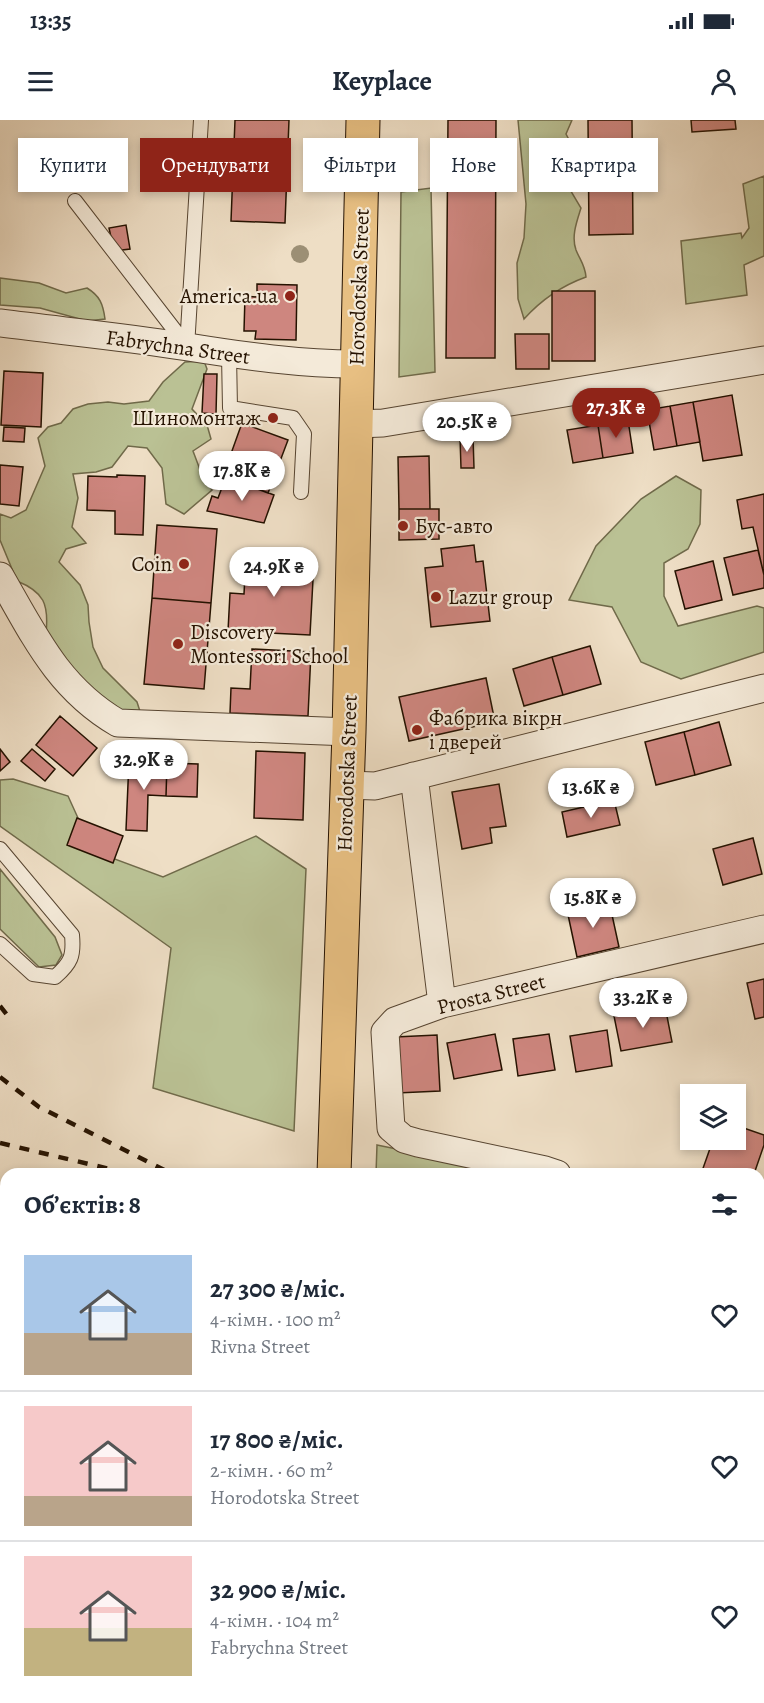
<!DOCTYPE html>
<html lang="uk">
<meta charset="utf-8">
<style>
:root{--surface:#fff;--page:#f6f6f7;--text:#1f2937;--muted:#747a83;--line:#e0e1e3;--accent:#8f2418}
body{margin:0;font-family:Alegreya,serif;background:var(--page);color:var(--text);height:100vh;display:flex;flex-direction:column;font-size:22px;white-space:nowrap}
*{box-sizing:border-box;margin:0}
p{font-size:20px;color:var(--muted)}
.icon{flex:none;width:33px;height:33px;fill:none;stroke:currentColor;stroke-width:2;stroke-linecap:round;stroke-linejoin:round}
.map{position:relative;flex:1;overflow:hidden}
.details{position:absolute;left:0px;top:1048px;width:765px;height:536px;display:flex;flex-direction:column;background:var(--surface);border-radius:18px 18px 0 0;box-shadow:0 3px 9px #0003}
.details>*{flex:none}
.guide{position:absolute;left:18px;top:18px;width:729px;height:54px;display:flex;gap:12px}
.tools{position:absolute;left:680px;top:964px;display:grid;gap:12px}
.tools a{display:grid;place-items:center;width:66px;height:66px;border-radius:0px;background:var(--surface);box-shadow:0 3px 9px #0003;font-size:30px}
.price{position:absolute;translate:-50% -51px;padding:0 14px;border-radius:21px;background:#fff;color:#222;font-size:20px;line-height:39px;filter:drop-shadow(0 2px 3px #0008)}
.price::after{content:'';position:absolute;left:50%;top:36px;width:18px;height:14px;margin-left:-9px;background:inherit;clip-path:polygon(0 0,100% 0,50% 100%)}
.price.on{background:var(--accent);color:#fff}
ul{padding:0;list-style:none}
li{display:flex;align-items:center;gap:18px;height:150px;padding:0 24px}
li+li{border-top:2px solid var(--line)}
li span{display:grid;place-items:center;flex:none;width:168px;height:120px;border-radius:0px;color:#555}
li>.icon{margin-inline-start:auto}
span .icon{width:72px;height:72px;fill:#fffc;stroke-width:1}
li b{font-size:26px}
h2{display:flex;justify-content:space-between;align-items:center;height:72px;padding:0 24px;font-size:26px}
.chip{padding:0 21px;border-radius:0px;background:var(--surface);box-shadow:0 3px 9px #0003;font-size:21px;line-height:54px}
.chip.on{background:var(--accent);color:#fff}
.status{display:flex;justify-content:space-between;align-items:center;height:42px;padding:0 30px;background:var(--surface);direction:ltr}
.status svg{height:16px;fill:currentColor}
header{display:flex;justify-content:space-between;align-items:center;height:78px;padding:0 24px;background:var(--surface);font-size:27px;font-weight:700}
.map>svg:first-child{display:block}
.green{fill:#bac194;stroke:#706a4a;stroke-width:1.5}
.building{fill:#ce867f;stroke:#251200;stroke-width:1.5}
.lines{fill:none;stroke-linecap:round;stroke-linejoin:round}
.lane-casing{stroke:#574531;stroke-width:16}
.street-casing{stroke:#574531;stroke-width:29}
.primary-casing{stroke:#251200;stroke-width:35}
.lane{stroke:#f4ead9;stroke-width:14}
.street{stroke:#f4ead9;stroke-width:27}
.primary{stroke:#e7bf82;stroke-width:33}
.rail{stroke:#251200;stroke-width:4.5;stroke-dasharray:10 10;stroke-linecap:butt}
.tree{fill:#9c8f75}
.poi-dot{fill:#8f2418;stroke:#f4ead9;stroke-width:2}
.labels{text-anchor:middle;dominant-baseline:central;stroke-width:4.5;stroke-linejoin:round;paint-order:stroke}
.street-label{font-size:21px;fill:#251200;stroke:#f4ead9}
.poi-label{font-size:21px;fill:#251200;stroke:#f4ead9;text-anchor:start}
</style>
<div class="status"><b>13:35</b><svg viewBox="0 0 49 12"><path d="M0 12V9h3v3zM5 12V6h3v6zM10 12V3h3v9zM15 12V0h3v12zM26 1h20v11H26zM47 4h2v5h-2z"/></svg></div>
<header><svg class="icon" aria-label="menu" viewBox="0 0 24 24"><path d="M4 6h16M4 12h16M4 18h16"/></svg>Keyplace<svg class="icon" aria-label="person" viewBox="0 0 24 24"><circle cx="12" cy="8" r="4"/><path d="M4 21q1-7 8-7t8 7"/></svg></header>
<div class="map">
<svg width="764" height="1583" viewBox="0 0 764 1583">
<rect width="100%" height="100%" fill="#eedec5"/>
<filter id="stains"><feTurbulence type="fractalNoise" baseFrequency=".00333" numOctaves="4"/><feColorMatrix values="0 0 0 0 .2 0 0 0 0 .09 0 0 0 0 .02 0 0 0 .5 -.17"/></filter>
<radialGradient id="worn" r=".72"><stop offset=".6" stop-color="#630" stop-opacity="0"/><stop offset="1" stop-color="#630" stop-opacity=".3"/></radialGradient>
<path class="green" d="M 518,0 L 572,0 L 566,14 L 576,33 L 563,52 L 569,68 L 581,88 C 577,101 571,116 576,130 C 580,140 585,145 586,157 C 561,166 542,179 524,199 L 518,179 L 517,143 L 524,118 L 526,84 Z
M 764,56 L 764,136 L 744,145 L 747,175 L 686,184 L 681,121 L 741,113 L 742,118 L 749,108 L 743,64 Z
M 431,68 L 435,252 L 399,257 L 401,72 Z
M 0,158 L 39,163 L 66,173 L 87,168 C 100,176 103,184 105,199 L 87,201 L 40,188 L 0,185 Z
M 204,241 L 207,249 L 192,289 L 207,305 L 211,319 L 193,331 L 202,355 L 212,370 L 184,394 L 166,384 L 162,348 L 147,328 L 128,326 L 112,347 L 96,352 L 73,354 L 78,378 L 72,407 L 86,423 L 66,429 L 59,442 L 80,465 L 88,485 L 89,502 L 93,527 L 103,548 L 137,582 L 144,604 L 105,597 L 46,513 C 49,484 44,472 17,461 L 0,420 L 0,394 L 11,398 L 26,390 L 45,346 L 38,318 L 48,307 L 61,303 L 73,289 L 88,284 L 108,282 L 124,284 L 149,281 L 163,262 L 185,242 Z
M 676,356 L 701,370 L 700,404 L 688,429 L 664,443 L 664,476 L 678,506 L 757,486 L 764,488 L 764,532 L 681,559 L 641,542 L 612,487 L 569,480 L 596,426 L 641,379 Z
M 13,659 L 68,676 L 93,731 L 163,757 L 256,716 L 306,749 L 294,1011 L 153,968 L 171,828 L 0,706 L 0,660 Z
M 0,749 L 55,817 L 62,835 L 56,845 L 39,847 L 0,809 Z
M 377,1025 L 518,1054 L 376,1054 Z
M 759,1135 L 764,1136 L 764,1254 L 759,1253 Z
M 759,1288 L 764,1289 L 764,1449 L 759,1451 Z
M 6,1573 L 6,1578 L 109,1578 L 109,1583 L 0,1583 L 0,1574 Z
M 379,1578 L 454,1578 L 453,1583 L 379,1583 Z"/>
<path class="building" d="M 235,0 L 289,0 L 285,103 L 231,101 Z
M 448,0 L 496,0 L 495,238 L 446,238 Z
M 588,0 L 632,0 L 633,114 L 589,115 Z
M 691,0 L 735,0 L 736,9 L 692,12 Z
M 126,105 L 130,129 L 114,131 L 109,108 Z
M 257,164 L 297,165 L 296,220 L 255,219 L 256,211 L 244,211 L 245,176 L 257,177 Z
M 552,171 L 595,171 L 595,241 L 552,241 Z
M 515,214 L 549,214 L 549,249 L 516,249 Z
M 4,251 L 43,253 L 41,307 L 1,305 Z
M 204,254 L 217,254 L 216,294 L 202,293 Z
M 732,275 L 742,335 L 703,341 L 693,282 Z
M 693,282 L 700,322 L 677,326 L 670,286 Z
M 670,286 L 677,326 L 654,330 L 647,290 Z
M 628,300 L 633,333 L 603,338 L 598,305 Z
M 242,303 L 288,320 L 268,373 L 223,356 Z
M 598,305 L 603,338 L 573,343 L 567,310 Z
M 4,307 L 25,308 L 24,322 L 3,321 Z
M 460,317 L 473,317 L 474,348 L 461,348 Z
M 429,336 L 430,389 L 399,389 L 398,337 Z
M 0,345 L 23,347 L 19,386 L 0,384 Z
M 117,355 L 145,356 L 143,415 L 115,414 L 115,391 L 87,390 L 88,356 L 117,357 Z
M 226,357 L 274,375 L 264,403 L 207,391 L 212,376 L 218,378 Z
M 764,374 L 764,455 L 753,407 L 742,409 L 737,380 Z
M 399,389 L 439,389 L 439,419 L 399,420 Z
M 157,405 L 217,409 L 211,483 L 152,478 Z
M 474,425 L 476,442 L 483,441 L 490,501 L 431,507 L 425,448 L 443,446 L 441,429 Z
M 758,430 L 764,455 L 764,468 L 733,475 L 724,438 Z
M 246,437 L 314,441 L 310,515 L 228,511 L 230,473 L 244,474 Z
M 713,441 L 722,480 L 685,489 L 675,451 Z
M 152,478 L 211,483 L 204,569 L 144,564 Z
M 590,526 L 601,564 L 563,575 L 552,537 Z
M 252,529 L 311,532 L 308,596 L 230,593 L 231,568 L 250,569 Z
M 552,537 L 563,575 L 524,586 L 513,549 Z
M 486,558 L 495,602 L 409,621 L 399,577 Z
M 60,596 L 97,628 L 73,656 L 36,625 Z
M 719,602 L 731,645 L 695,655 L 684,612 Z
M 684,612 L 695,655 L 656,665 L 645,622 Z
M 0,629 L 10,642 L 0,651 Z
M 32,629 L 55,649 L 45,661 L 21,641 Z
M 256,631 L 305,633 L 303,700 L 254,698 Z
M 129,641 L 167,643 L 166,676 L 148,675 L 147,711 L 126,710 Z
M 167,643 L 198,644 L 197,677 L 166,676 Z
M 499,664 L 506,706 L 490,708 L 492,723 L 462,729 L 452,672 Z
M 614,680 L 620,705 L 567,717 L 562,692 Z
M 77,698 L 123,716 L 113,743 L 67,725 Z
M 753,718 L 762,754 L 723,765 L 713,729 Z
M 609,781 L 619,827 L 577,837 L 567,790 Z
M 764,859 L 764,897 L 755,899 L 747,863 Z
M 665,886 L 672,922 L 621,931 L 614,896 Z
M 607,910 L 612,946 L 576,952 L 570,916 Z
M 495,914 L 502,950 L 454,959 L 447,923 Z
M 549,914 L 555,950 L 518,956 L 513,919 Z
M 437,915 L 440,971 L 397,973 L 395,917 Z
M 735,1005 L 764,1015 L 764,1025 L 754,1054 L 701,1054 L 713,1020 L 735,1020 Z
M 0,1096 L 6,1097 L 6,1164 L 0,1163 Z
M 0,1290 L 6,1290 L 6,1519 L 0,1519 Z
M 759,1528 L 764,1530 L 764,1583 L 748,1578 L 759,1578 Z
M 470,1578 L 526,1578 L 524,1583 L 468,1583 Z"/>
<g class="lines">
<defs>
<path id="lane" d="M 75,81 L 186,225
M 187,227 L 201,0
M 229,235 L 230,288 L 293,298 L 304,314 L 301,372
M 0,729 L 72,815 C 74,836 71,843 55,857 L 33,854 L 0,824
M 0,1083 L 6,1083
M 0,1215 L 6,1215
M 0,1265 L 6,1265
M 759,1485 L 764,1487
M 0,1556 L 6,1555
M 130,1583 L 130,1578
M 251,1583 L 251,1578
M 450,1583 L 451,1578
M 585,1583 L 615,1579 L 625,1583"/>
<path id="street" d="M 0,203 C 62,211 126,217 188,227 C 244,236 300,244 357,244
M 357,304 L 383,303 L 764,240
M 0,456 C 34,515 58,568 118,603 L 349,612
M 414,656 L 442,884
M 347,665 L 375,666 L 764,568
M 557,1054 L 545,1050 L 418,1023 L 404,1019 L 391,1008 L 385,912 L 395,901 L 442,884 L 764,809
M 759,1127 L 764,1128"/>
<path id="primary" d="M 334,1054 L 349,612 L 363,0
M 318,1583 L 318,1578"/>
</defs>
<use href="#lane" class="lane-casing"/>
<use href="#street" class="street-casing"/>
<use href="#primary" class="primary-casing"/>
<use href="#lane" class="lane"/>
<use href="#street" class="street"/>
<use href="#primary" class="primary"/>
<path class="rail" d="M 0,886 L 8,896
M 0,957 L 39,987 L 172,1054
M 0,1023 L 131,1054
M 759,1261 L 764,1262"/>
</g>
<circle class="tree" cx="300" cy="134" r="9"/>
<g class="poi-dot">
<circle cx="290" cy="176" r="6"/>
<circle cx="273" cy="298" r="6"/>
<circle cx="403" cy="406" r="6"/>
<circle cx="184" cy="444" r="6"/>
<circle cx="436" cy="477" r="6"/>
<circle cx="178" cy="524" r="6"/>
<circle cx="417" cy="610" r="6"/>
</g>
<g class="labels">
<g class="street-label">
<text transform="translate(359 167) rotate(-88)">Horodotska Street</text>
<text transform="translate(178 227) rotate(8)">Fabrychna Street</text>
<text transform="translate(347 653) rotate(-88)">Horodotska Street</text>
<text transform="translate(491 874) rotate(-14)">Prosta Street</text>
</g>
<g class="poi-label">
<text x="278" y="176" text-anchor="end">America.ua</text>
<text x="261" y="298" text-anchor="end">Шиномонтаж</text>
<text x="415" y="406">Бус-авто</text>
<text x="172" y="444" text-anchor="end">Coin</text>
<text x="448" y="477">Lazur group</text>
<text x="190" y="512">Discovery<tspan x="190" dy="24">Montessori School</tspan></text>
<text x="429" y="598">Фабрика вікрн<tspan x="429" dy="24">і дверей</tspan></text>
</g>
</g>
<rect width="100%" height="100%" filter="url(#stains)"/>
<rect width="100%" height="100%" fill="url(#worn)"/>
</svg>
<div class="tools">
<a><svg class="icon" aria-label="layers" viewBox="0 0 24 24"><path d="M12 4l9 5-9 5-9-5zM3 14l9 5 9-5"/></svg></a>
</div>
<b class="price on" style="left:616px;top:319px">27.3K ₴</b>
<b class="price" style="left:467px;top:333px">20.5K ₴</b>
<b class="price" style="left:242px;top:382px">17.8K ₴</b>
<b class="price" style="left:274px;top:478px">24.9K ₴</b>
<b class="price" style="left:144px;top:671px">32.9K ₴</b>
<b class="price" style="left:591px;top:699px">13.6K ₴</b>
<b class="price" style="left:593px;top:809px">15.8K ₴</b>
<b class="price" style="left:643px;top:909px">33.2K ₴</b>
<div class="guide">
<a class="chip">Купити</a>
<a class="chip on">Орендувати</a>
<a class="chip">Фільтри</a>
<a class="chip">Нове</a>
<a class="chip">Квартира</a>
</div>
<section class="details">
<h2>Об’єктів: 8<svg class="icon" aria-label="filters" viewBox="0 0 24 24"><path d="M4 7h16M4 17h16"/><circle cx="9" cy="7" r="2"/><circle cx="15" cy="17" r="2"/></svg></h2>
<ul>
<li><span style="background:linear-gradient(#a9c7e8 65%,#b9a48a 0)"><svg class="icon" aria-label="home" viewBox="0 0 24 24"><path d="M3 11l9-7 9 7M6 9v11h12V9"/></svg></span><div><b>27 300 ₴/міс.</b><p>4-кімн. · 100 m²</p><p>Rivna Street</p></div><svg class="icon" aria-label="heart" viewBox="0 0 24 24"><path d="M12 20l-8-8c-3-5 5-10 8-4 3-6 11-1 8 4z"/></svg></li>
<li><span style="background:linear-gradient(#f6c9c9 75%,#b9a48a 0)"><svg class="icon" aria-label="home" viewBox="0 0 24 24"><path d="M3 11l9-7 9 7M6 9v11h12V9"/></svg></span><div><b>17 800 ₴/міс.</b><p>2-кімн. · 60 m²</p><p>Horodotska Street</p></div><svg class="icon" aria-label="heart" viewBox="0 0 24 24"><path d="M12 20l-8-8c-3-5 5-10 8-4 3-6 11-1 8 4z"/></svg></li>
<li><span style="background:linear-gradient(#f6c9c9 60%,#c2b280 0)"><svg class="icon" aria-label="home" viewBox="0 0 24 24"><path d="M3 11l9-7 9 7M6 9v11h12V9"/></svg></span><div><b>32 900 ₴/міс.</b><p>4-кімн. · 104 m²</p><p>Fabrychna Street</p></div><svg class="icon" aria-label="heart" viewBox="0 0 24 24"><path d="M12 20l-8-8c-3-5 5-10 8-4 3-6 11-1 8 4z"/></svg></li>
</ul>
</section>
</div>
